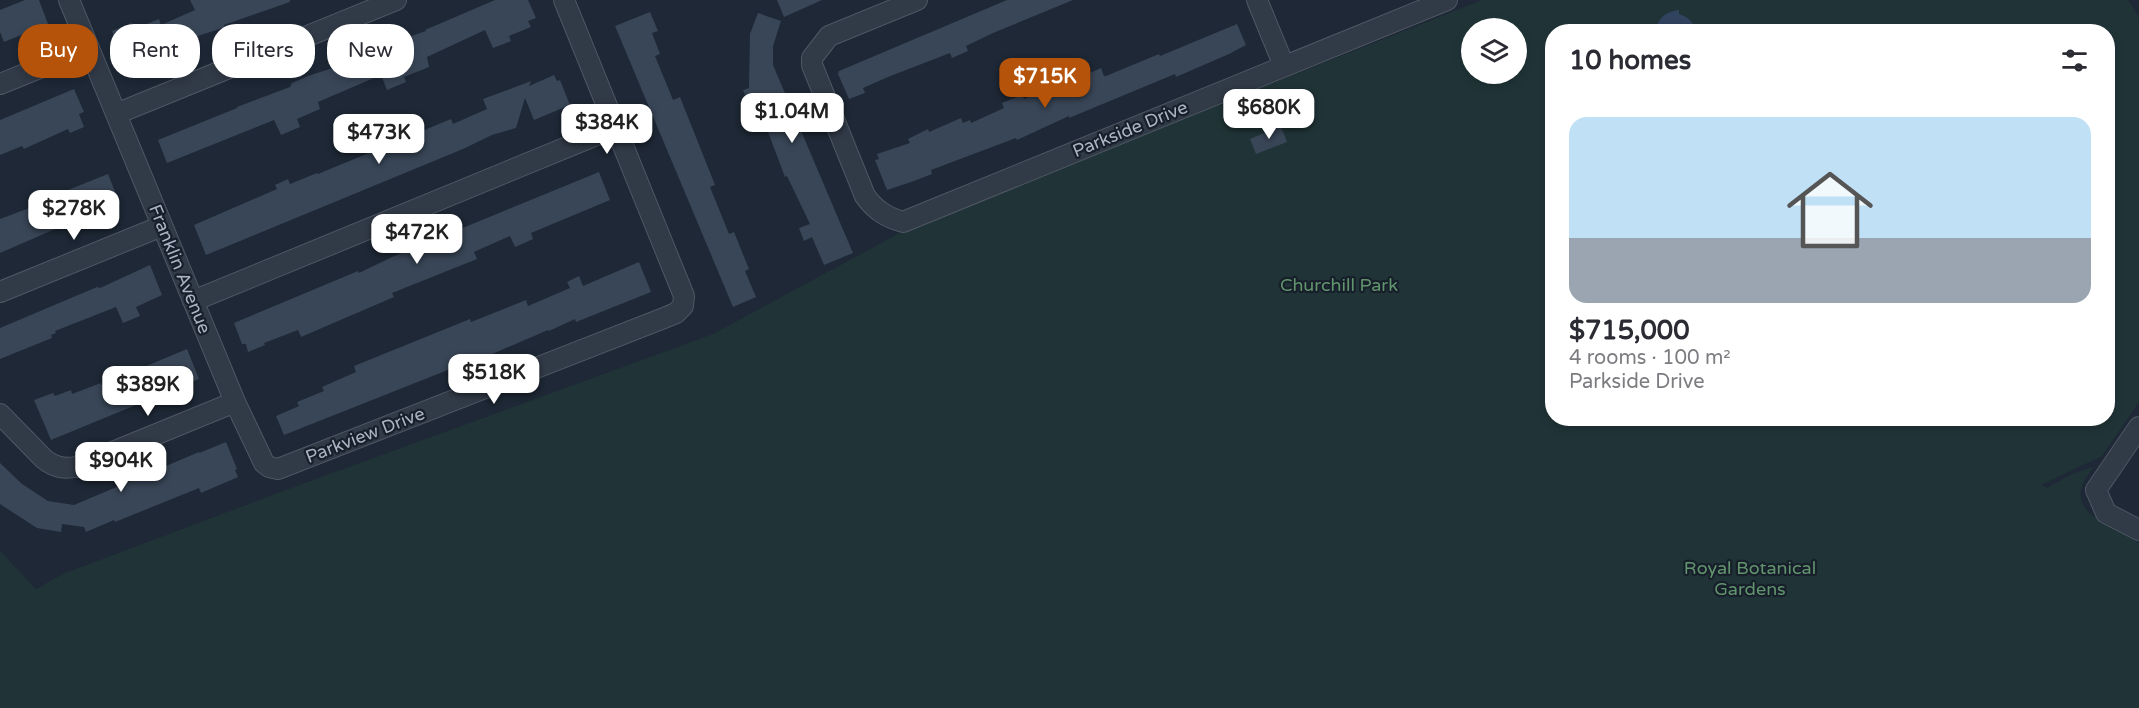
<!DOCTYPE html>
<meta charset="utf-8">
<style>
:root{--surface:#fff;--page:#f7f7f7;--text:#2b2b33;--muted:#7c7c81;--accent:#b45309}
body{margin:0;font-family:"Varela Round",sans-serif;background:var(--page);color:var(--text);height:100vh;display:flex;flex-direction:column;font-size:22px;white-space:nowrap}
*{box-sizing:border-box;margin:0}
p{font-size:20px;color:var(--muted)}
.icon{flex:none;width:33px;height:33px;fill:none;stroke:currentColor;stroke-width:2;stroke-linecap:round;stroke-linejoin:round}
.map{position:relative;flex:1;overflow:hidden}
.details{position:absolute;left:1545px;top:24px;width:570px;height:402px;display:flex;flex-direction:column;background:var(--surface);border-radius:24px;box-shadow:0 3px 9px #0003}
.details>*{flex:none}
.hud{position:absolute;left:18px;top:24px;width:570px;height:54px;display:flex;gap:12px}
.buttons{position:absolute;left:1461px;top:18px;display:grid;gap:12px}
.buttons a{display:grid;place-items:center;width:66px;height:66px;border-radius:50%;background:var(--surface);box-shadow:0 3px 9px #0003;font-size:30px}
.price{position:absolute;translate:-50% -51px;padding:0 14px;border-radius:12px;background:#fff;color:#222;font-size:20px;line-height:39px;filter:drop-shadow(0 2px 3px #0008)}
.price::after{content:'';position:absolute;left:50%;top:36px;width:18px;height:14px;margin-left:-9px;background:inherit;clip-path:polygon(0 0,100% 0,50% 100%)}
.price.on{background:var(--accent);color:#fff}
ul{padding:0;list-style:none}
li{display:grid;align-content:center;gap:12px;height:318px;padding:0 24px}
li span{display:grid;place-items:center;height:186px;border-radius:18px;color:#555}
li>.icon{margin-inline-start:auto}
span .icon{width:108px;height:108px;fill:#fffc;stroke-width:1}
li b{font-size:26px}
h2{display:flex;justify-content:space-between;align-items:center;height:72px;padding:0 24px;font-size:26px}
.tag{padding:0 21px;border-radius:24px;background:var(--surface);box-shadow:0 3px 9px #0003;font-size:21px;line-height:54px}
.tag.on{background:var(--accent);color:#fff}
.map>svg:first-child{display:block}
.green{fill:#203437;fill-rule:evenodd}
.water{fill:#30435f}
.building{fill:#394657}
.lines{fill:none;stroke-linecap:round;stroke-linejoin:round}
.minor-casing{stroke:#4f5765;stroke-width:22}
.minor{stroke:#313a47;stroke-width:20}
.labels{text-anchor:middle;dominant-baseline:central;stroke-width:4.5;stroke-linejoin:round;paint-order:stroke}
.street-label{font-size:18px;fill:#abb4c4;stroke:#171f2b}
.park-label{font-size:18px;fill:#62956e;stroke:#171f2b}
</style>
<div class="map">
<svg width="2139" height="708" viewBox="0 0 2139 708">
<rect width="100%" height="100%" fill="#1e2836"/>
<path class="green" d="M 1482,0 L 2128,0 L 2139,17 L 2139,402 L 2102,456 L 2041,485 L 2047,488 L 2070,475 L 2094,466 C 2081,485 2073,495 2091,515 L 2139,543 L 2139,708 L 0,708 L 0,551 L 36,589 L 63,574 L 275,494 L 713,334 L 909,228 ZM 1472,28 L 1516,28 L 1516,74 L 1472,74 ZM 1552,32 L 2108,32 L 2108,418 L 1552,418 Z"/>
<path class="water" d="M 1679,10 L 1679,14 C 1688,17 1694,22 1696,31 L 1655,31 C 1658,18 1666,11 1679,10 Z"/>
<path class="building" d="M 25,0 L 39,0 L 48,24 L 4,42 L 0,32 L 0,10 Z
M 190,0 L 290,0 L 290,2 L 224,25 L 225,27 L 198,36 L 199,38 L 181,45 L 178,43 L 126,66 L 112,31 L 132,23 L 134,29 L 159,19 L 161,25 L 195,10 Z
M 495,0 L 528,0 L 536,18 L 528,21 L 531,27 L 509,36 L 511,41 L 493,48 L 485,30 L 427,57 L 429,67 L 404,77 L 406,82 L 387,90 L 381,75 L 318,102 L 320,109 L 297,119 L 300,127 L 281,135 L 274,120 L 167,163 L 158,140 L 237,108 L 237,107 L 290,87 L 292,83 L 308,76 L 342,65 L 383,46 L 426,31 L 425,30 Z
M 777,0 L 822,0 L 784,17 Z
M 1007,0 L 1073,0 L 993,33 L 966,46 L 968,51 L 952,58 L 950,53 L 888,77 L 863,88 L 865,93 L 849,99 L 838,74 L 839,71 Z
M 650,12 L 658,31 L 652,33 L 660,54 L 655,56 L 673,100 L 680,97 L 715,185 L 710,187 L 729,234 L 734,232 L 749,269 L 745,271 L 756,297 L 733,307 L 615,26 Z
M 758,13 L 781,21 L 773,46 L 773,65 L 853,253 L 824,265 L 812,237 L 804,241 L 799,228 L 810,224 L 787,176 L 785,177 L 759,108 L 752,111 L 743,90 L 749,88 L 750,34 Z
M 1237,24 L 1246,45 L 1229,54 L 1176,77 L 1175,74 L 1069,118 L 1069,116 L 1017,140 L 1016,138 L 931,170 L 932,174 L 914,181 L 887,190 L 875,160 L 879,159 L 877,154 L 910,143 L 908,139 L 928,129 L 929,132 L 961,118 L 963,123 L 970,120 L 971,123 L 1004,108 L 1002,103 L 1022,95 L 1024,99 L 1056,86 L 1055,82 L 1074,74 L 1076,79 L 1101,68 L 1104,76 L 1106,76 L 1159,54 L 1160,56 Z
M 554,75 L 557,81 L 560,80 L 570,105 L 534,120 L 525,98 L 516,128 L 492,135 L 463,149 L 206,255 L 194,225 L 277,189 L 275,185 L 288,179 L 290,184 L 317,173 L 318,174 L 451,119 L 453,124 L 487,109 L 483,99 L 531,81 L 529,86 Z
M 74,89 L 84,112 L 79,114 L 84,127 L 70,133 L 68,129 L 24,149 L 22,146 L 0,155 L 0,120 Z
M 1281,126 L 1287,142 L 1256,154 L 1250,139 Z
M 599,172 L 610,200 L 531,233 L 533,239 L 515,247 L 510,236 L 476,251 L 474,252 L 477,259 L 392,293 L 394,297 L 301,337 L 298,330 L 264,343 L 265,345 L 248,352 L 246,344 L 242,344 L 234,323 L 358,271 L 359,273 L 392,257 Z
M 108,174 L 120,204 L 69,223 L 0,253 L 0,219 L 64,195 L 63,192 Z
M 639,262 L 651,292 L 576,322 L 575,319 L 549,331 L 548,330 L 469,364 L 468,362 L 284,435 L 276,416 L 299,406 L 297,402 L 324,391 L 322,387 L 356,372 L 354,366 L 470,319 L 471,322 L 526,300 L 528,306 L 570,288 L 567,282 L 579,276 L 583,286 Z
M 150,265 L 162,295 L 136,307 L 140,316 L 123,323 L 116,307 L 55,331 L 56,333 L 51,335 L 52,338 L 0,359 L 0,328 L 97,287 L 100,288 Z
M 187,349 L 199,379 L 51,440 L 34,400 L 53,393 L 55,396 L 71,390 L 72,394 L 101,383 L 101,385 Z
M 226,442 L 237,469 L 235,470 L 238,477 L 201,493 L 199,488 L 115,522 L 114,520 L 86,532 L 84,527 L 62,524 L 61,532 L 37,528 L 0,504 L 0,463 L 22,484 L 48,501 L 74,505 L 199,452 L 199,453 Z"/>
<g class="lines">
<defs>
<path id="minor" d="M 69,0 L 235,402 L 264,463 L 269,467 L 278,469 L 664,318 L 676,313 L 683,306 L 684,296 L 564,0
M 917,0 L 829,36 L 812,58 L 812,65 L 865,196 C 875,210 886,217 903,222 L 1447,0
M 1257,0 L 1284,66
M 0,84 L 89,48
M 116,114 L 396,0
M 0,292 L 162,226
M 193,301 L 616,127
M 0,414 L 44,459 C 54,467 63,469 76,467 L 235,402
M 2139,427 L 2096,490 L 2106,513 L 2139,530"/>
</defs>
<use href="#minor" class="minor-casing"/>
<use href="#minor" class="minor"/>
</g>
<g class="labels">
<g class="street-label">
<text transform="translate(1130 129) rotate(-22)">Parkside Drive</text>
<text transform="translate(180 269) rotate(68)">Franklin Avenue</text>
<text transform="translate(365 435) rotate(-21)">Parkview Drive</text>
</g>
<g class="park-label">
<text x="1339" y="285">Churchill Park</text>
<text x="1750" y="568">Royal Botanical<tspan x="1750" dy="21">Gardens</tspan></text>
</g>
</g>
</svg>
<div class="buttons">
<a><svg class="icon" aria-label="layers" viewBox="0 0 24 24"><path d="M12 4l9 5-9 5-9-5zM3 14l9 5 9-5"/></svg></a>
</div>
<b class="price on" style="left:1045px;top:109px">$715K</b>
<b class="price" style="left:1269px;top:140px">$680K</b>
<b class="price" style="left:792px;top:144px">$1.04M</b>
<b class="price" style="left:607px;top:155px">$384K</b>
<b class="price" style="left:379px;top:165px">$473K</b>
<b class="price" style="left:74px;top:241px">$278K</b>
<b class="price" style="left:417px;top:265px">$472K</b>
<b class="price" style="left:494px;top:405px">$518K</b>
<b class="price" style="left:148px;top:417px">$389K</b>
<b class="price" style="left:121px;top:493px">$904K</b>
<div class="hud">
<a class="tag on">Buy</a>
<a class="tag">Rent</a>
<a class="tag">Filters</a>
<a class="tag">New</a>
</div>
<section class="details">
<h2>10 homes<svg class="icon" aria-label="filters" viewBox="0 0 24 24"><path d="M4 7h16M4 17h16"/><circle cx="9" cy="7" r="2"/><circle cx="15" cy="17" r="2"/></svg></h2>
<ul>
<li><span style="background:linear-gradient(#bfe0f5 65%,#9aa5b1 0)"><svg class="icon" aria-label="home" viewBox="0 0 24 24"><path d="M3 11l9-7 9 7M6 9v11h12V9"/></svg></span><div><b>$715,000</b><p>4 rooms · 100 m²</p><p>Parkside Drive</p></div></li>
</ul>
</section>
</div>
